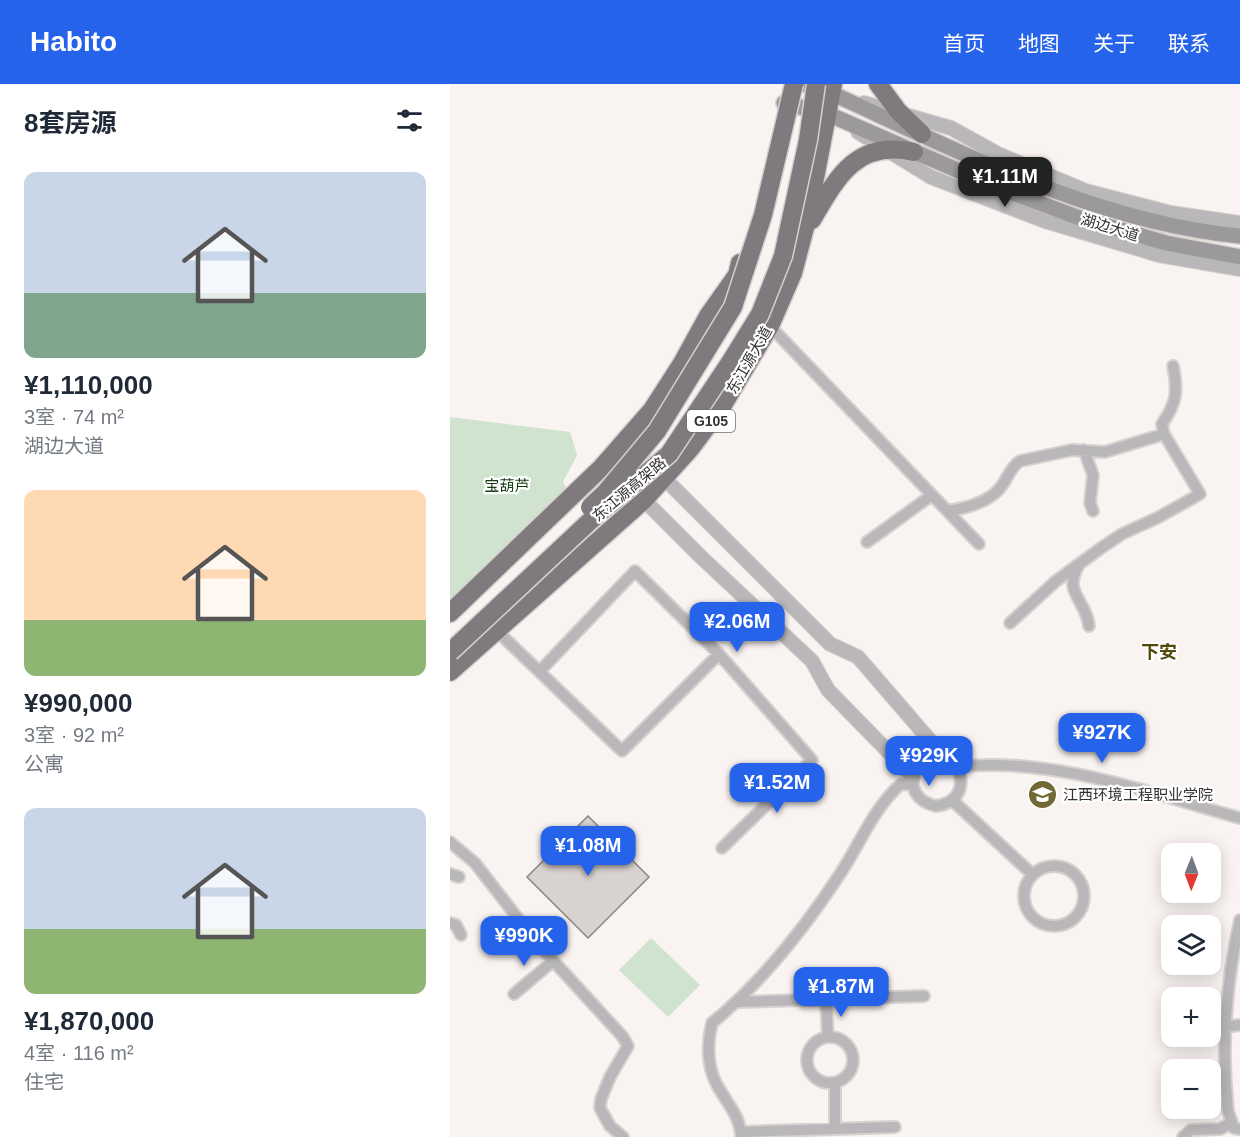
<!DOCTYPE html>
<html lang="zh">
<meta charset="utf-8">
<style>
:root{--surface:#fff;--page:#f6f6f7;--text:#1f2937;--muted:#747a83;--accent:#2563eb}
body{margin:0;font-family:Arial,"Noto Sans SC",sans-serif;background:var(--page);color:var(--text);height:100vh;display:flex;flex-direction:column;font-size:22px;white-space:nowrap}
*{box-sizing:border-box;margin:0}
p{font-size:20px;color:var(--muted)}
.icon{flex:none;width:33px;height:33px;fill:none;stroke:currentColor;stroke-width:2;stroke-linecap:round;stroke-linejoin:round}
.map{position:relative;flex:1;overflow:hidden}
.details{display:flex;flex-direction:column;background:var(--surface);width:450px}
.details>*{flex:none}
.needle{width:39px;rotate:181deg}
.fabs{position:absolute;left:711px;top:759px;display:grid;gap:12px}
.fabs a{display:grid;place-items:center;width:60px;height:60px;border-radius:12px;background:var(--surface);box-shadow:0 3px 15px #0003;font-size:30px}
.price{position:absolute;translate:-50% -51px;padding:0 14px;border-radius:12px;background:var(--accent);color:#fff;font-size:20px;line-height:39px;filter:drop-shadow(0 2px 3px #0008)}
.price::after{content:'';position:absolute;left:50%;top:36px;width:18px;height:14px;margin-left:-9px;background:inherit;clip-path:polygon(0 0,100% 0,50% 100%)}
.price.active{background:#222;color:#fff}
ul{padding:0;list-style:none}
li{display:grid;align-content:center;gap:12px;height:318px;padding:0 24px}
li span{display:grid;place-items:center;height:186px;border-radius:12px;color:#555}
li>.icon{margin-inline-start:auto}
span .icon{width:108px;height:108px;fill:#fffc;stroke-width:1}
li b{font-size:26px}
h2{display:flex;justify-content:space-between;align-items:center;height:72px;padding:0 24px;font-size:26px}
header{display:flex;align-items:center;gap:36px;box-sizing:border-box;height:84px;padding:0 30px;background:var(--accent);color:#fff}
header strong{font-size:28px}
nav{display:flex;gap:33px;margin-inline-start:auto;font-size:21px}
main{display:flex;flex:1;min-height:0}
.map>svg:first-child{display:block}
.green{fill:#d0e3ce}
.building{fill:#d8d2d0;stroke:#8b8684;stroke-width:1.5}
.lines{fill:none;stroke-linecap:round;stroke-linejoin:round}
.minor-casing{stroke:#d6d0ce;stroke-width:14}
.tertiary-casing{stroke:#d6d0ce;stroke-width:16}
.secondary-casing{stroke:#d6d0ce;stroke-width:18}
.trunk-casing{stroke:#d6d0ce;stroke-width:21}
.minor{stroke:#b9b7b9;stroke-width:10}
.tertiary{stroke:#b9b7b9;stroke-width:14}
.secondary{stroke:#9c999c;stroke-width:15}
.trunk{stroke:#7e7a7e;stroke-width:18}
.trunk-bridge-casing{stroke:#d6d0ce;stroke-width:21;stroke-linecap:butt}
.trunk-bridge{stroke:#7e7a7e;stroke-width:18}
.labels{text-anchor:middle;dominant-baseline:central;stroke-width:4.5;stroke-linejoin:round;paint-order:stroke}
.shield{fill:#fff;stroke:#71706f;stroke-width:1.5}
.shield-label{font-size:14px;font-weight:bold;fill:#343231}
.street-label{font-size:15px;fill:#343231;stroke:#fff}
.park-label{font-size:15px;fill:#153f14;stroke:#fff}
.poi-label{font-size:15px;fill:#343231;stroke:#fff;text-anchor:start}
.quarter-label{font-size:18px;font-weight:bold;fill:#544a09;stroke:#fff}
</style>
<header>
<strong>Habito</strong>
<nav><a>首页</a><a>地图</a><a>关于</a><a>联系</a></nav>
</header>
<main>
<section class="details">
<h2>8套房源<svg class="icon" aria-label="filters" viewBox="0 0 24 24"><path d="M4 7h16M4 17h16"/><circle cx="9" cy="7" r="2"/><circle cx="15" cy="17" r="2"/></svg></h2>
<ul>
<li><span style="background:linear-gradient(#c9d6e8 65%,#7fa58c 0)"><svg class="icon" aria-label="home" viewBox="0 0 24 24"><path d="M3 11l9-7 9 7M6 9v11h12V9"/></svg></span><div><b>¥1,110,000</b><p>3室 · 74 m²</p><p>湖边大道</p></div></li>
<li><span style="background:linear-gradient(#ffd9b3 70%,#8fb573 0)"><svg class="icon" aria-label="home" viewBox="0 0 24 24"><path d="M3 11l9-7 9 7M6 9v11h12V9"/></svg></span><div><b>¥990,000</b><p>3室 · 92 m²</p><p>公寓</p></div></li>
<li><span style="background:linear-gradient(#c9d6e8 65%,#8fb573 0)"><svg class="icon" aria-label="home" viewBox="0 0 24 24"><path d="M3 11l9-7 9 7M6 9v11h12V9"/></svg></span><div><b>¥1,870,000</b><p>4室 · 116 m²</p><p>住宅</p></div></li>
</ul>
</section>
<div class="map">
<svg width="790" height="1053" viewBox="0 0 790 1053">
<rect width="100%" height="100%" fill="#f9f3f1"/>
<path class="green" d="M 0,333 L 120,348 L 127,371 L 113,398 L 124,418 L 0,530 Z
M 201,854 L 250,901 L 218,933 L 169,886 Z"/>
<path class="building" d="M 138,732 L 199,793 L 138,854 L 77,793 Z"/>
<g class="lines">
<defs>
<path id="minor" d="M 320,242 L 529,460
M 714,350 L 712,340 C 727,318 728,308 723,282
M 634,366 L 643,391 L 640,419 L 643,427
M 498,427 C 517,424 542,418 553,400 C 559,391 561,383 570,377 L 622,366 L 655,368 L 714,350 L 750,410 L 709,433 L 672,450 L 651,464 L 606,497 L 560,539
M 417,458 L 482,411
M 629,481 C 612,509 636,515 639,542
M 46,546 L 172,667 L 269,570
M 90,587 L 185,487 L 269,570 L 362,676 L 272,764
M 507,683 C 516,703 508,719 486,722 C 445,713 465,663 496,675 C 500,676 504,681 507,683 C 601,672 700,709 790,734
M 503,717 L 583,791
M 0,758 L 25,779 L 87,859 L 173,953 L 178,962 L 160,993 L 151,1015 L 150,1024 L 160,1042 L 173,1053
M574 812a30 30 0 1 1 60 0a30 30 0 1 1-60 0Z
M 0,790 L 9,793
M 790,836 C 776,899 771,963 778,1027 L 784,1044 L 790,1045
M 0,839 L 6,841 L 11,851
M 64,910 L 102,878
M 376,916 L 378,953
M 288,918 L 474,912
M 775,943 L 790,941
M357 976a23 23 0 1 1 46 0a23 23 0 1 1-46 0Z
M 385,1044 L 385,999
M 291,1048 L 445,1043
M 291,1053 C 291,1032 275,1017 266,999 C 257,981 257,958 262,939 C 312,898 354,845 390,790 C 410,760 424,723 451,700 L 463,701
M 733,1053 L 741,1046 L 770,1045 L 781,1039"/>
<path id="tertiary" d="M 414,19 L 501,44 L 548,70 L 636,107 L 721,129 L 790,139
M 408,48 L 481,93 L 595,137 L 709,171 L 790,185
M 181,365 L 215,395 L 380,560 L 408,573 L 496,675
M 152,383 L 194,416 L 251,473 L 362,577 L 378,606 L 463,693"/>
<path id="secondary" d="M 354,0 L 381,9 C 510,68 648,139 790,152
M 334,19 L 378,30 L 539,100 L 627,133 L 716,159 L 790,173"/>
<path id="trunk" d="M 428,0 L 448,27 L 472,50
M 362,136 C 387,93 407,55 464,68
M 0,529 L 152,383 L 202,326 L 231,281 L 258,232 L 287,191 L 290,179
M 0,588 L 194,416 L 241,364 L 273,321 L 320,242 L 343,189 L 357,136 L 383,0"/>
</defs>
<use href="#minor" class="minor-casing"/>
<use href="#tertiary" class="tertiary-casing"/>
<use href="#secondary" class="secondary-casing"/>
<use href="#trunk" class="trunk-casing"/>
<use href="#minor" class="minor"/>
<use href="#tertiary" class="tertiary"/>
<use href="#secondary" class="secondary"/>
<use href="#trunk" class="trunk"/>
<defs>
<path id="trunk-bridge" d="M 140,423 L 155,409 L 207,347 L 283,223 L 313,131 L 344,0
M 0,568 L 139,438 L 219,370 L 281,277 L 310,230 L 333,172 L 358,56 L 366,0"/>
</defs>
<use href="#trunk-bridge" class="trunk-bridge-casing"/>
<use href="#trunk-bridge" class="trunk-bridge"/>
</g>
<defs>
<symbol id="university-disc" viewBox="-11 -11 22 22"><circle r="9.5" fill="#716835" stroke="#fff"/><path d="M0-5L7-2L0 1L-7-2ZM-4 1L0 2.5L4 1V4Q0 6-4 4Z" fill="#fff"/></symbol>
</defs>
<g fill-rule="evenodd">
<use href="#university-disc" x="576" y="694" width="33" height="33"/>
</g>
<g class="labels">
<rect class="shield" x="237" y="326" width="48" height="22" rx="4.5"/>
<g class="shield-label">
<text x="261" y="337">G105</text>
</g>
<g class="street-label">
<text transform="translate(660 143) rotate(17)">湖边大道</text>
<text transform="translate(299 276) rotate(-60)">东江源大道</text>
<text transform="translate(179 405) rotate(-40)">东江源高架路</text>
</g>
<g class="park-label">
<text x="57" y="401">宝葫芦</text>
</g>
<g class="poi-label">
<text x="613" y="710">江西环境工程职业学院</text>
</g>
<g class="quarter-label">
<text x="709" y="568">下安</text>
</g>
</g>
</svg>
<div class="fabs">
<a><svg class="needle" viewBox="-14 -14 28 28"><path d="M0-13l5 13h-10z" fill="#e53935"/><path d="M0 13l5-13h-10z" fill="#747a83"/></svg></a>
<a><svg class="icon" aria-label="layers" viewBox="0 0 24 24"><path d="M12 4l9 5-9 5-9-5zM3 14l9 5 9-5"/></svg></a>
<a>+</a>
<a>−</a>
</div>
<b class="price active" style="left:555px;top:124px">¥1.11M</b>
<b class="price" style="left:287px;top:569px">¥2.06M</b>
<b class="price" style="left:652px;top:680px">¥927K</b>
<b class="price" style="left:479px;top:703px">¥929K</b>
<b class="price" style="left:327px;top:730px">¥1.52M</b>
<b class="price" style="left:138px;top:793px">¥1.08M</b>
<b class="price" style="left:74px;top:883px">¥990K</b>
<b class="price" style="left:391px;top:934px">¥1.87M</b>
</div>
</main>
